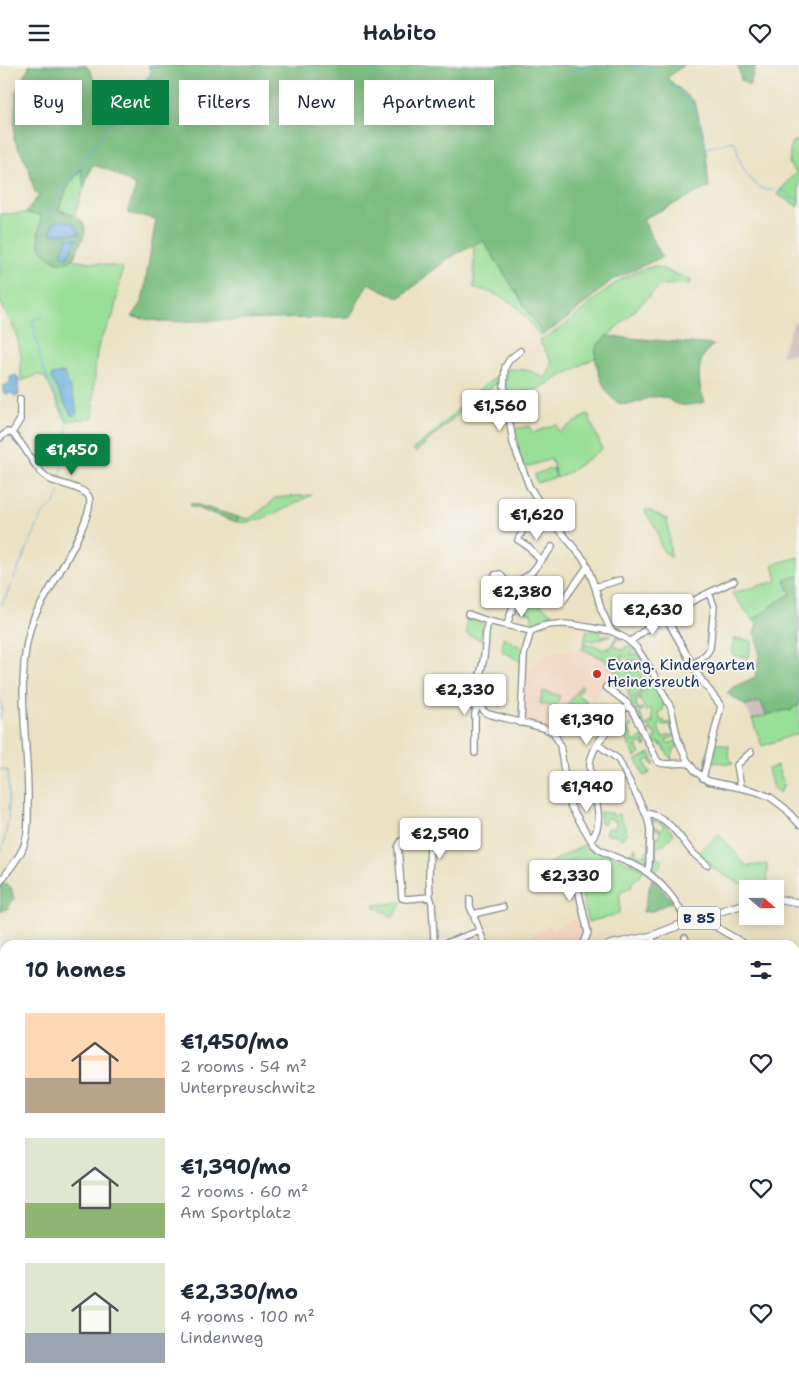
<!DOCTYPE html>
<meta charset="utf-8">
<style>
:root{--surface:#fff;--page:#f6f6f7;--text:#1f2937;--muted:#747a83;--accent:#0b8043}
body{margin:0;font-family:"Shantell Sans",sans-serif;background:var(--page);color:var(--text);height:100vh;display:flex;flex-direction:column;font-size:19px;white-space:nowrap}
*{box-sizing:border-box;margin:0}
p{font-size:16px;color:var(--muted)}
.icon{flex:none;width:28px;height:28px;fill:none;stroke:currentColor;stroke-width:2;stroke-linecap:round;stroke-linejoin:round}
.map{position:relative;flex:1;overflow:hidden}
.side{position:absolute;left:0px;top:875px;width:800px;height:445px;display:flex;flex-direction:column;background:var(--surface);border-radius:15px 15px 0 0;box-shadow:0 2px 12px #0003}
.side>*{flex:none}
.hud{position:absolute;left:15px;top:15px;width:500px;height:45px;display:flex;gap:10px}
.needle{width:32px;rotate:110deg}
.tools{position:absolute;left:739px;top:815px;display:grid;gap:10px}
.tools a{display:grid;place-items:center;width:45px;height:45px;border-radius:0px;background:var(--surface);box-shadow:0 2px 12px #0003;font-size:25px}
.price{position:absolute;translate:-50% -42px;padding:0 11px;border-radius:5px;background:#fff;color:#222;font-size:16px;line-height:32px;filter:drop-shadow(0 1px 2px #0008)}
.price::after{content:'';position:absolute;left:50%;top:30px;width:15px;height:11px;margin-left:-8px;background:inherit;clip-path:polygon(0 0,100% 0,50% 100%)}
.price.current{background:var(--accent);color:#fff}
ul{padding:0;list-style:none}
li{display:flex;align-items:center;gap:15px;height:125px;padding:0 25px}
li span{display:grid;place-items:center;flex:none;width:140px;height:100px;border-radius:0px;color:#555}
li>.icon{margin-inline-start:auto}
span .icon{width:60px;height:60px;fill:#fffc;stroke-width:1}
li b{font-size:21px}
h2{display:flex;justify-content:space-between;align-items:center;height:60px;padding:0 25px;font-size:21px}
.pill{padding:0 18px;border-radius:0px;background:var(--surface);box-shadow:0 2px 12px #0003;font-size:18px;line-height:45px}
.pill.current{background:var(--accent);color:#fff}
header{display:flex;justify-content:space-between;align-items:center;height:65px;padding:0 25px;background:var(--surface);font-size:22px;font-weight:600}
.map>svg:first-child{display:block}
.built{fill:#f3d4bf}
.industrial{fill:#cfc0bb}
.green{fill:#9adf97;stroke:#5a877a}
.forest{fill:#7bbe80;stroke:#4b766f}
.water{fill:#68adde;stroke:#426e9e}
.lines{fill:none;stroke-linecap:round;stroke-linejoin:round}
.stream{stroke:#68adde;stroke-width:1}
.river{stroke:#68adde;stroke-width:8}
.minor-casing{stroke:#838890;stroke-width:8}
.major-casing{stroke:#838890;stroke-width:9}
.minor{stroke:#fff;stroke-width:5.5}
.major{stroke:#fff;stroke-width:7}
.poi-dot{fill:#c8321e;stroke:#f6f6f2;stroke-width:2}
.labels{text-anchor:middle;dominant-baseline:central;stroke-width:4;stroke-linejoin:round;paint-order:stroke}
.shield{fill:#f6f6f2;stroke:#5d6b8a;stroke-width:1}
.shield-label{font-size:14px;font-weight:bold;fill:#1b2f5e}
.poi-label{font-size:15px;fill:#1b2f5e;stroke:#f6f6f2;text-anchor:start}
</style>
<header><svg class="icon" aria-label="menu" viewBox="0 0 24 24"><path d="M4 6h16M4 12h16M4 18h16"/></svg>Habito<svg class="icon" aria-label="heart" viewBox="0 0 24 24"><path d="M12 20l-8-8c-3-5 5-10 8-4 3-6 11-1 8 4z"/></svg></header>
<div class="map">
<svg width="799" height="1320" viewBox="0 0 799 1320">
<rect width="100%" height="100%" fill="#f6f6f2"/>
<filter id="ink" filterUnits="userSpaceOnUse"><feTurbulence type="fractalNoise" baseFrequency=".02" numOctaves="2"/><feDisplacementMap in="SourceGraphic" scale="10" xChannelSelector="R" yChannelSelector="G"/><feConvolveMatrix kernelMatrix="1 2 1 2 8 2 1 2 1" color-interpolation-filters="sRGB"/></filter>
<filter id="wash" filterUnits="userSpaceOnUse"><feTurbulence type="fractalNoise" baseFrequency=".0096" numOctaves="4" result="noise"/><feDisplacementMap in="SourceGraphic" scale="20" xChannelSelector="R" yChannelSelector="G"/><feGaussianBlur stdDeviation="1.12" result="paint"/><feColorMatrix in="noise" values="0 0 0 0 0 0 0 0 0 0 0 0 0 0 0 0 0 1.4 0 .05"/><feComposite in="paint" operator="in"/></filter>
<g filter="url(#wash)">
<rect width="100%" height="100%" fill="#ebe2c3"/>
<path class="built" d="M 581,584 L 603,594 L 621,613 L 609,625 L 603,621 L 594,635 L 581,626 L 590,613 L 578,616 L 580,617 L 589,614 L 554,664 L 525,656 L 526,615 L 543,592 L 554,587 Z
M 580,851 L 587,868 L 582,880 L 516,880 L 550,860 L 552,865 Z
M 475,870 L 478,870 L 482,880 L 449,880 Z
M 5,1141 L 5,1228 L 0,1228 L 0,1142 Z
M 5,1259 L 5,1296 L 0,1296 L 0,1260 Z"/>
<path class="industrial" d="M 799,255 L 799,288 L 781,290 L 794,258 Z
M 761,637 L 766,650 L 752,654 L 745,641 Z"/>
<path class="green" d="M 793,76 L 798,76 L 799,81 L 799,142 L 777,129 L 796,107 L 789,100 L 791,78 Z
M 82,103 L 84,123 L 74,151 L 69,147 L 58,145 L 69,120 Z
M 25,148 L 41,150 L 39,171 L 68,197 L 72,194 L 123,203 L 113,251 C 109,262 101,270 98,282 C 94,305 94,330 93,353 L 66,356 L 45,312 L 38,310 L 21,316 L 21,292 L 17,270 L 0,236 L 0,149 Z
M 483,175 L 543,270 L 540,272 C 520,242 510,231 474,223 L 474,179 Z
M 655,201 L 691,215 L 690,219 L 661,220 L 597,281 L 596,292 L 538,324 L 506,329 L 506,304 L 527,305 L 546,313 L 552,297 L 539,276 C 548,271 557,266 565,260 C 595,236 616,209 655,201 Z
M 502,310 L 502,317 L 494,320 L 466,342 L 416,387 L 413,384 C 421,378 429,372 437,365 C 452,351 484,315 502,310 Z
M 588,349 L 602,384 L 569,407 L 557,413 L 551,394 L 523,403 L 511,365 L 529,361 L 533,368 L 556,359 L 559,367 Z
M 553,403 L 556,412 L 537,418 L 535,409 Z
M 312,430 C 291,440 260,460 237,457 L 238,452 L 249,454 L 271,438 L 274,433 Z
M 646,444 L 667,454 L 671,493 C 656,482 662,477 656,464 C 653,458 648,452 645,446 Z
M 799,492 L 799,511 L 793,512 L 791,529 L 777,537 L 753,555 L 732,528 L 777,516 L 773,499 Z
M 518,533 L 537,533 L 535,536 L 553,549 L 546,559 L 534,561 L 531,548 L 515,543 Z
M 467,551 L 482,556 L 484,576 L 466,569 Z
M 587,565 L 601,566 L 600,570 L 612,570 L 593,576 L 587,575 L 585,581 L 594,580 L 604,585 L 607,582 L 608,586 L 617,571 L 622,575 L 617,573 L 613,580 L 623,585 L 626,581 L 629,582 L 630,579 L 636,585 L 631,588 L 631,590 L 639,589 L 644,597 L 632,595 L 630,597 L 623,590 L 621,592 L 626,597 L 620,602 L 626,608 L 629,605 L 632,606 L 634,605 L 632,596 L 645,598 L 637,606 L 639,606 L 643,615 L 639,617 L 642,627 L 649,624 L 645,616 L 652,611 L 667,638 L 662,640 L 664,644 L 658,648 L 662,657 L 664,655 L 666,659 L 673,655 L 674,665 L 672,666 L 670,659 L 663,661 L 662,659 L 658,661 L 662,672 L 675,669 L 676,671 L 666,675 L 667,679 L 676,676 L 678,682 L 673,684 L 674,687 L 671,692 L 673,697 L 662,680 L 660,681 L 661,678 L 659,679 L 658,677 L 651,682 L 647,672 L 649,671 L 652,676 L 657,673 L 655,667 L 653,668 L 652,665 L 648,667 L 651,664 L 649,661 L 643,664 L 636,650 L 640,648 L 645,661 L 651,657 L 653,660 L 651,644 L 646,646 L 640,634 L 636,636 L 638,644 L 642,643 L 643,645 L 640,647 L 639,644 L 635,647 L 630,637 L 637,632 L 640,632 L 640,629 L 642,627 L 630,634 L 628,628 L 629,626 L 620,615 L 621,613 L 604,594 L 582,584 Z
M 503,572 L 524,584 L 523,598 L 502,586 Z
M 734,574 L 738,574 L 752,576 L 748,593 L 732,590 Z
M 581,620 L 583,622 L 577,630 L 586,635 L 590,666 L 565,656 L 572,638 L 560,655 L 557,654 Z
M 543,626 L 560,631 L 556,643 L 540,638 Z
M 799,640 L 799,668 L 762,681 L 752,654 L 786,645 L 791,646 L 793,643 Z
M 620,652 L 625,665 L 631,659 L 632,662 L 629,664 L 634,677 L 643,672 L 647,681 L 645,682 L 643,678 L 636,681 L 640,689 L 635,692 L 622,665 L 615,657 Z
M 711,677 L 729,681 L 728,690 L 733,699 L 706,696 Z
M 650,688 L 655,699 L 653,700 L 650,694 L 645,697 L 650,708 L 644,711 L 637,695 Z
M 777,701 L 784,719 L 780,728 L 773,723 L 768,704 Z
M 600,747 L 612,748 L 613,751 L 619,749 L 627,767 L 622,774 L 614,769 L 611,770 L 605,768 L 607,763 L 616,763 L 616,756 L 612,756 L 611,753 L 606,753 L 605,759 L 600,758 Z
M 654,753 L 668,762 L 674,769 L 663,780 L 657,782 L 656,788 L 659,795 L 662,794 L 662,799 L 652,810 L 650,806 L 652,772 L 659,772 L 660,765 L 652,764 L 652,760 L 661,765 L 664,761 L 655,755 L 652,759 L 652,754 Z
M 719,769 L 747,801 L 767,799 L 768,824 C 744,824 730,814 711,801 L 712,799 L 697,789 Z
M 591,776 L 594,781 L 643,805 L 640,811 L 631,818 L 632,822 L 620,828 L 619,849 L 588,857 C 583,837 581,815 575,796 L 536,814 L 532,808 Z
M 634,783 L 636,783 L 636,790 L 645,790 L 647,785 L 647,799 L 645,804 L 630,797 Z
M 402,837 L 393,852 L 374,841 L 374,840 Z
M 52,1315 L 204,1315 L 206,1317 L 204,1320 L 57,1320 Z
M 224,1315 L 274,1315 L 277,1320 L 221,1320 Z
M 307,1315 L 577,1315 L 575,1320 L 308,1320 Z"/>
<path class="forest" d="M 30,0 L 85,0 L 90,5 L 112,59 L 152,8 L 148,0 L 684,0 L 667,13 L 695,37 L 705,76 L 709,122 L 643,154 L 662,192 L 612,215 L 567,254 L 543,270 L 483,175 L 449,193 L 399,233 L 368,218 L 350,252 L 165,257 L 132,252 L 142,237 L 156,154 L 127,148 L 136,121 L 107,104 L 92,100 L 84,123 L 81,104 L 69,120 L 58,145 C 81,151 93,158 79,181 C 77,186 74,195 68,197 C 59,201 43,190 40,181 C 37,172 40,160 41,150 L 25,148 L 39,130 L 35,128 L 28,101 L 14,74 L 16,27 Z
M 738,0 L 756,0 L 749,21 L 741,15 Z
M 606,271 L 714,280 C 695,291 697,319 705,337 C 698,338 689,341 682,340 C 670,339 670,330 653,332 C 641,334 632,343 619,338 C 604,332 593,298 596,283 C 597,279 603,275 606,271 Z
M 191,438 L 238,452 L 237,457 L 190,441 Z
M 799,511 L 799,640 L 793,643 L 791,646 L 786,645 L 766,650 L 761,637 L 746,641 L 727,628 L 733,622 L 755,612 C 758,598 762,581 754,568 L 757,559 L 753,555 L 777,537 L 791,529 L 784,514 Z
M 652,813 L 673,836 L 653,846 L 643,847 Z
M 1,818 L 11,822 L 14,834 L 7,844 L 0,847 Z
M 799,1300 L 799,1320 L 765,1320 L 775,1315 L 795,1315 L 795,1304 Z
M 274,1315 L 307,1315 L 308,1320 L 277,1320 Z"/>
<path class="water" d="M 62,155 L 74,159 L 80,169 L 50,169 L 53,157 Z
M 67,173 L 78,174 L 67,193 L 61,189 Z
M 64,308 L 75,336 L 77,348 L 74,351 L 71,350 L 51,313 L 52,310 Z
M 16,310 L 18,312 L 19,330 L 16,332 L 11,328 L 8,329 L 3,327 L 3,321 L 10,318 L 10,312 Z"/>
<g class="lines">
<path class="stream" d="M 632,0 C 673,15 702,38 706,83 L 734,76 C 737,82 738,90 740,96 C 746,110 757,128 774,125
M 570,7 L 586,2 L 605,0
M 779,126 L 785,126 L 791,133 L 799,134
M 44,183 C 42,169 43,159 48,147 L 110,59 L 157,0
M 0,195 L 3,198
M 43,251 L 32,255 L 42,301 L 67,353 L 66,375 L 60,414
M 0,541 L 6,531 L 42,450 C 50,443 57,437 60,427
M 0,634 L 2,642 L 0,654
M 0,704 L 8,706 C 9,728 11,768 0,788
M 0,1077 L 5,1082
M 795,1109 L 799,1109
M 795,1172 L 799,1170
M 215,1315 L 216,1315
M 485,1320 L 494,1315
M 580,1320 L 582,1315"/>
<path class="river" d="M 795,1148 L 799,1149
M 281,1315 L 284,1320
M 300,1315 L 301,1320
M 211,1320 L 216,1315"/>
</g>
</g>
<g filter="url(#ink)">
<g class="lines">
<defs>
<path id="minor" d="M 520,286 L 510,294 L 505,302 L 504,321 L 513,378 L 529,421 L 546,448 L 585,496 L 595,522 L 601,544 L 611,566 L 625,573 L 636,582 L 653,608 L 671,643 L 678,675 L 687,695 L 695,706 L 708,716 L 755,726 L 770,732 L 786,744 L 799,759
M 12,368 L 20,355 L 20,334
M 0,373 L 7,367 L 12,368 C 27,381 33,405 51,415 C 60,419 85,423 89,432 C 97,449 44,533 34,552 C 13,607 29,678 28,737 C 28,753 29,771 22,785 C 17,796 7,807 0,817
M 531,454 L 524,463 L 518,475 L 529,482 L 541,496
M 504,516 L 495,515 L 495,510 L 500,509 L 510,522
M 595,522 L 620,515
M 563,536 L 587,502
M 468,549 L 488,556 L 531,566
M 665,551 L 700,613 L 721,641 L 703,713
M 488,556 C 485,567 486,579 484,591 C 482,608 468,638 488,649 L 544,663 L 554,668 L 560,680 L 567,725 L 571,742 L 594,780 L 600,785 C 613,792 629,797 642,804 C 661,816 678,837 687,857
M 507,560 L 516,532 L 510,522 L 531,508 L 552,482
M 630,577 C 662,550 697,533 734,516
M 692,601 L 707,588 L 710,583 L 714,541 L 709,528
M 606,622 L 627,638 L 629,642
M 459,637 L 477,643
M 521,658 L 524,590 L 531,566 C 555,552 586,563 611,566
M 475,688 L 475,648 L 477,643 L 480,641
M 741,722 L 737,700 L 751,687
M 645,748 C 667,750 679,771 692,787 C 697,792 702,796 707,800
M 591,774 C 609,755 588,720 590,697 C 591,691 594,685 597,679
M 647,807 L 649,801 L 650,765 L 647,751 L 618,694 L 597,679 L 624,643 L 629,642 L 632,645 L 658,697 C 668,702 679,696 690,699
M 554,815 L 555,819 L 576,815 L 588,868 L 583,880
M 430,832 L 406,834 L 402,833 L 398,782 L 401,776 L 425,775 L 430,778 L 429,810 L 430,832 L 432,838 L 434,875 L 438,880
M 470,834 L 470,841 L 485,880
M 473,849 L 503,842
M 705,851 L 709,858 L 745,879
M 652,871 L 653,880
M 685,873 L 688,880
M 441,880 L 479,866
M 795,949 L 799,949
M 795,981 L 799,977
M 0,1256 L 5,1255
M 795,1274 L 799,1274
M 605,1320 L 606,1315"/>
<path id="major" d="M 775,834 L 799,838
M 609,880 L 652,871 L 698,853 L 748,838
M 0,1134 L 5,1133"/>
</defs>
<use href="#minor" class="minor-casing"/>
<use href="#major" class="major-casing"/>
<use href="#minor" class="minor"/>
<use href="#major" class="major"/>
</g>
</g>
<circle class="poi-dot" cx="597" cy="609" r="5"/>
<g class="labels">
<rect class="shield" x="678" y="841.5" width="42" height="23" rx="4"/>
<g class="shield-label">
<text x="699" y="853">B 85</text>
</g>
<g class="poi-label">
<text x="607" y="600">Evang. Kindergarten<tspan x="607" dy="17">Heinersreuth</tspan></text>
</g>
</g>
</svg>
<div class="tools">
<a><svg class="needle" viewBox="-14 -14 28 28"><path d="M0-13l5 13h-10z" fill="#e53935"/><path d="M0 13l5-13h-10z" fill="#747a83"/></svg></a>
</div>
<b class="price" style="left:500px;top:367px">€1,560</b>
<b class="price current" style="left:72px;top:411px">€1,450</b>
<b class="price" style="left:537px;top:476px">€1,620</b>
<b class="price" style="left:522px;top:553px">€2,380</b>
<b class="price" style="left:653px;top:571px">€2,630</b>
<b class="price" style="left:465px;top:651px">€2,330</b>
<b class="price" style="left:587px;top:681px">€1,390</b>
<b class="price" style="left:587px;top:748px">€1,940</b>
<b class="price" style="left:440px;top:795px">€2,590</b>
<b class="price" style="left:570px;top:837px">€2,330</b>
<div class="hud">
<a class="pill">Buy</a>
<a class="pill current">Rent</a>
<a class="pill">Filters</a>
<a class="pill">New</a>
<a class="pill">Apartment</a>
</div>
<section class="side">
<h2>10 homes<svg class="icon" aria-label="filters" viewBox="0 0 24 24"><path d="M4 7h16M4 17h16"/><circle cx="9" cy="7" r="2"/><circle cx="15" cy="17" r="2"/></svg></h2>
<ul>
<li><span style="background:linear-gradient(#ffd9b3 65%,#b9a48a 0)"><svg class="icon" aria-label="home" viewBox="0 0 24 24"><path d="M3 11l9-7 9 7M6 9v11h12V9"/></svg></span><div><b>€1,450/mo</b><p>2 rooms · 54 m²</p><p>Unterpreuschwitz</p></div><svg class="icon" aria-label="heart" viewBox="0 0 24 24"><path d="M12 20l-8-8c-3-5 5-10 8-4 3-6 11-1 8 4z"/></svg></li>
<li><span style="background:linear-gradient(#dfe7d0 65%,#8fb573 0)"><svg class="icon" aria-label="home" viewBox="0 0 24 24"><path d="M3 11l9-7 9 7M6 9v11h12V9"/></svg></span><div><b>€1,390/mo</b><p>2 rooms · 60 m²</p><p>Am Sportplatz</p></div><svg class="icon" aria-label="heart" viewBox="0 0 24 24"><path d="M12 20l-8-8c-3-5 5-10 8-4 3-6 11-1 8 4z"/></svg></li>
<li><span style="background:linear-gradient(#dfe7d0 70%,#9aa5b1 0)"><svg class="icon" aria-label="home" viewBox="0 0 24 24"><path d="M3 11l9-7 9 7M6 9v11h12V9"/></svg></span><div><b>€2,330/mo</b><p>4 rooms · 100 m²</p><p>Lindenweg</p></div><svg class="icon" aria-label="heart" viewBox="0 0 24 24"><path d="M12 20l-8-8c-3-5 5-10 8-4 3-6 11-1 8 4z"/></svg></li>
</ul>
</section>
</div>
